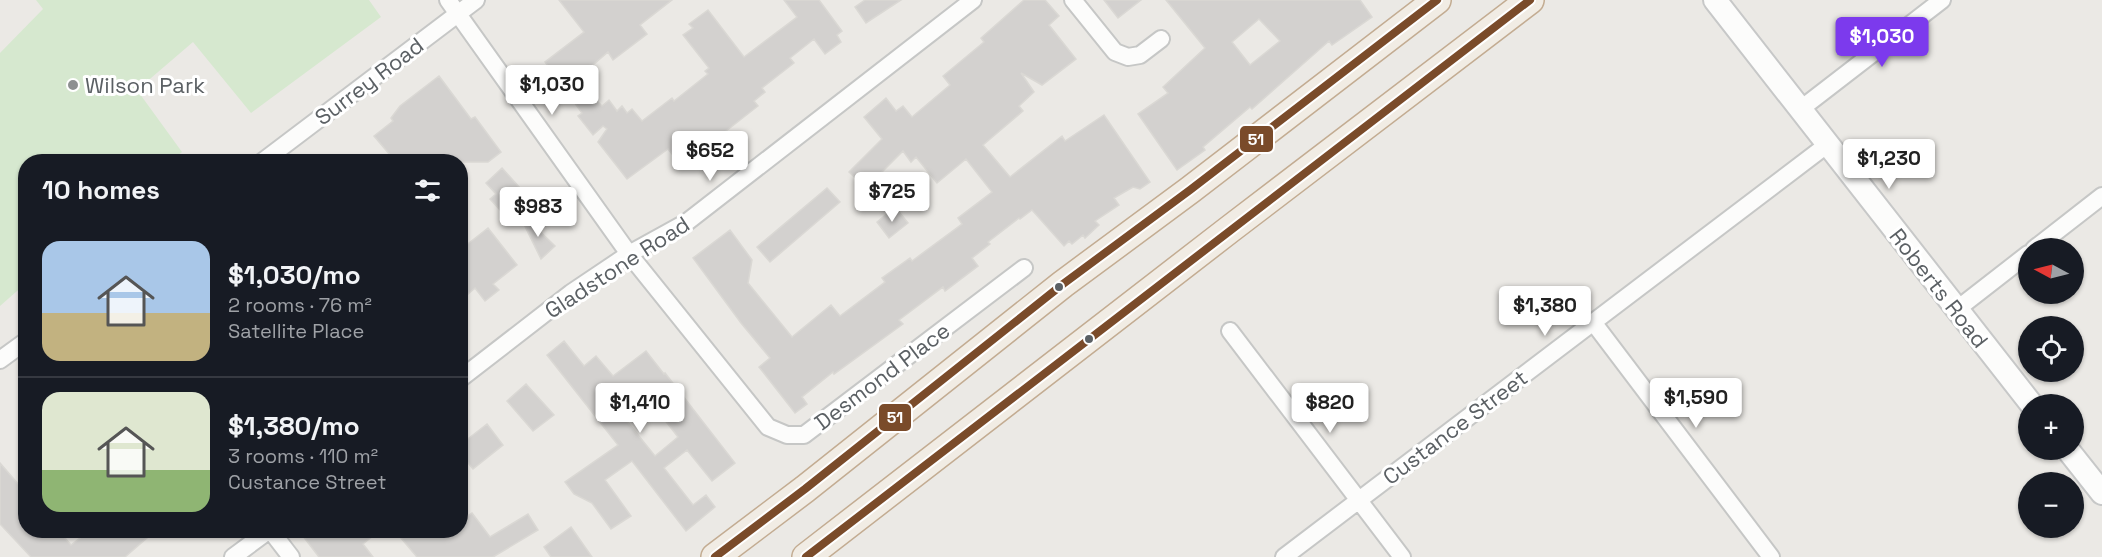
<!DOCTYPE html>
<meta charset="utf-8">
<style>
:root{--surface:#171b24;--page:#242831;--text:#f1f3f6;--muted:#9ea1a6;--line:#363941;--accent:#7c3aed}
body{margin:0;font-family:"Space Grotesk",sans-serif;background:var(--page);color:var(--text);height:100vh;display:flex;flex-direction:column;font-size:22px;white-space:nowrap}
*{box-sizing:border-box;margin:0}
p{font-size:20px;color:var(--muted)}
.icon{flex:none;width:33px;height:33px;fill:none;stroke:currentColor;stroke-width:2;stroke-linecap:round;stroke-linejoin:round}
.map{position:relative;flex:1;overflow:hidden}
.sheet{position:absolute;left:18px;top:154px;width:450px;height:384px;display:flex;flex-direction:column;background:var(--surface);border-radius:24px;box-shadow:0 2px 4px #0004}
.sheet>*{flex:none}
.needle{width:39px;rotate:277deg}
.controls{position:absolute;left:2018px;top:238px;display:grid;gap:12px}
.controls a{display:grid;place-items:center;width:66px;height:66px;border-radius:50%;background:var(--surface);box-shadow:0 2px 4px #0004;font-size:30px}
.price{position:absolute;translate:-50% -51px;padding:0 14px;border-radius:6px;background:#fff;color:#222;font-size:20px;line-height:39px;filter:drop-shadow(0 2px 3px #0008)}
.price::after{content:'';position:absolute;left:50%;top:36px;width:18px;height:14px;margin-left:-9px;background:inherit;clip-path:polygon(0 0,100% 0,50% 100%)}
.price.active{background:var(--accent);color:#fff}
ul{padding:0;list-style:none}
li{display:flex;align-items:center;gap:18px;height:150px;padding:0 24px}
li+li{border-top:2px solid var(--line)}
li span{display:grid;place-items:center;flex:none;width:168px;height:120px;border-radius:18px;color:#555}
li>.icon{margin-inline-start:auto}
span .icon{width:72px;height:72px;fill:#fffc;stroke-width:1}
li b{font-size:26px}
h2{display:flex;justify-content:space-between;align-items:center;height:72px;padding:0 24px;font-size:26px}
.map>svg:first-child{display:block}
.green{fill:#d6e8cf}
.building{fill:#d3d1cf;stroke:#dad8d4;stroke-width:1.5;fill-rule:evenodd}
.lines{fill:none;stroke-linecap:round;stroke-linejoin:round}
.minor-casing{stroke:#c6c7c6;stroke-width:20}
.secondary-casing{stroke:#c7c8c8;stroke-width:26}
.trunk-casing{stroke:#c3ac92;stroke-width:30}
.minor{stroke:#fcfcfb;stroke-width:16}
.secondary{stroke:#fcfcfb;stroke-width:22}
.trunk{stroke:#f1ece4;stroke-width:27}
.bus-1-casing{stroke:#fff;stroke-width:12}
.bus-1{stroke:#7a4b2a;stroke-width:8}
.poi-dot{fill:#8d9091;stroke:#fff;stroke-width:2}
.bus-dot{fill:#5b6064;stroke:#fff;stroke-width:2}
.labels{text-anchor:middle;dominant-baseline:central;stroke-width:6;stroke-linejoin:round;paint-order:stroke}
.street-label{font-size:22px;fill:#5b6064;stroke:#fff}
.poi-label{font-size:22px;fill:#5b6064;stroke:#fff;text-anchor:start}
.line-badge{stroke:#fff;stroke-width:2}
.badge-label{font-size:16px;text-anchor:middle;font-weight:bold;fill:#fff}
</style>
<div class="map">
<svg width="2102" height="557" viewBox="0 0 2102 557">
<rect width="100%" height="100%" fill="#ebe9e5"/>
<path class="green" d="M 36,0 L 369,0 L 381,17 L 251,113 L 193,42 L 137,90 L 182,152 L 169,162 L 26,162 L 25,284 L 0,306 L 0,53 L 43,9 Z"/>
<path class="building" d="M 559,0 L 672,0 L 640,25 L 647,34 L 613,60 L 608,52 L 579,77 L 595,103 L 597,101 L 602,106 L 609,100 L 617,111 L 622,106 L 627,113 L 632,109 L 642,121 L 672,98 L 674,101 L 708,74 L 705,71 L 709,68 L 683,35 L 693,28 L 689,24 L 708,10 L 744,57 L 797,17 L 784,0 L 819,0 L 842,31 L 837,35 L 841,42 L 825,54 L 814,39 L 790,58 L 794,63 L 762,88 L 765,92 L 754,101 L 758,106 L 726,131 L 729,134 L 714,146 L 710,141 L 680,164 L 668,149 L 627,179 L 598,142 L 607,129 L 603,126 L 593,135 L 578,116 L 582,113 L 545,62 L 584,32 Z
M 865,0 L 901,0 L 866,23 L 855,7 Z
M 1024,0 L 1045,0 L 1059,16 L 1049,25 L 1076,59 L 1042,85 L 1021,73 L 1034,92 L 1019,106 L 1023,111 L 983,145 L 1010,177 L 1062,136 L 1065,141 L 1104,115 L 1150,182 L 1140,189 L 1133,187 L 1114,198 L 1119,205 L 1095,221 L 1099,225 L 1085,238 L 1083,235 L 1072,244 L 1069,241 L 1064,246 L 1032,210 L 1020,219 L 1019,218 L 988,242 L 990,244 L 972,258 L 978,266 L 945,291 L 943,287 L 899,320 L 903,324 L 834,374 L 833,372 L 802,397 L 807,404 L 795,413 L 759,367 L 770,358 L 741,323 L 693,258 L 730,230 L 752,260 L 748,283 L 792,337 L 831,305 L 840,316 L 885,282 L 882,278 L 910,258 L 912,261 L 962,224 L 958,218 L 992,192 L 966,159 L 937,183 L 916,157 L 911,162 L 903,151 L 866,188 L 849,172 L 882,139 L 864,117 L 886,98 L 896,111 L 903,106 L 912,117 L 950,85 L 943,76 L 984,42 L 981,38 Z
M 1104,0 L 1141,0 L 1118,18 Z
M 1166,0 L 1360,0 L 1372,17 L 1332,45 L 1329,41 L 1252,109 L 1250,107 L 1203,147 L 1205,150 L 1177,170 L 1138,114 L 1168,93 L 1163,87 L 1205,48 ZM 1259,19 L 1280,41 L 1250,65 L 1232,42 Z
M 439,76 L 471,119 L 475,117 L 501,152 L 488,162 L 396,162 L 374,136 L 393,121 L 391,118 L 400,106 Z
M 502,168 L 520,188 L 515,192 L 518,196 L 501,211 L 490,199 L 496,194 L 486,183 Z
M 827,188 L 840,202 L 770,262 L 757,247 Z
M 895,207 L 908,223 L 889,238 L 877,222 Z
M 521,213 L 555,246 L 541,259 L 519,214 Z
M 488,228 L 517,265 L 493,284 L 499,290 L 485,301 L 475,288 L 460,301 L 460,250 Z
M 564,341 L 584,366 L 596,356 L 613,376 L 646,351 L 664,374 L 665,373 L 735,463 L 712,481 L 687,450 L 664,468 L 693,505 L 706,495 L 715,507 L 686,531 L 632,461 L 605,480 L 631,516 L 611,529 L 592,503 L 574,494 L 565,482 L 618,445 L 547,355 ZM 650,401 L 678,437 L 655,456 L 626,420 Z
M 526,384 L 554,415 L 533,431 L 507,401 Z
M 487,424 L 503,445 L 473,469 L 460,453 L 460,445 Z
M 0,463 L 26,493 L 26,531 L 59,531 L 71,545 L 89,531 L 155,531 L 125,557 L 31,557 L 0,524 Z
M 472,513 L 490,537 L 528,514 L 538,530 L 493,557 L 417,557 L 395,531 L 460,531 L 460,521 Z
M 571,527 L 592,557 L 551,557 L 544,547 Z
M 299,531 L 379,531 L 363,544 L 373,557 L 319,557 Z"/>
<g class="lines">
<defs>
<path id="minor" d="M 448,0 L 629,254 L 768,427 L 787,435 L 804,435 L 1024,268
M 1073,0 L 1115,52 L 1128,57 L 1140,55 L 1161,39
M 1802,108 L 1942,0
M 262,162 L 476,0
M 2034,249 L 2102,196
M 1956,310 L 2028,254
M 1593,322 L 1771,557
M 1230,331 L 1402,557
M 0,360 L 26,341
M 460,379 L 571,293 L 629,254 L 687,222 L 973,0
M 271,531 L 291,557
M 233,557 L 268,531
M 1284,557 L 1828,144"/>
<path id="secondary" d="M 1715,0 L 2032,405
M 2068,450 L 2102,493"/>
<path id="trunk" d="M 715,557 L 805,489 L 1063,284 L 1190,190 L 1437,0
M 806,557 L 1230,229 L 1530,0"/>
</defs>
<use href="#minor" class="minor-casing"/>
<use href="#secondary" class="secondary-casing"/>
<use href="#trunk" class="trunk-casing"/>
<use href="#minor" class="minor"/>
<use href="#secondary" class="secondary"/>
<use href="#trunk" class="trunk"/>
<defs>
<path id="bus-1" d="M 715,557 L 805,489 L 1063,284 L 1190,190 L 1437,0
M 806,557 L 1530,0"/>
</defs>
<use href="#bus-1" class="bus-1-casing"/>
<use href="#bus-1" class="bus-1"/>
</g>
<circle class="poi-dot" cx="73" cy="85" r="6"/>
<g class="bus-dot">
<circle cx="1059" cy="287" r="5"/>
<circle cx="1089" cy="339" r="5"/>
</g>
<g class="labels">
<g class="street-label">
<text transform="translate(369 81) rotate(-37)">Surrey Road</text>
<text transform="translate(617 267) rotate(-33)">Gladstone Road</text>
<text transform="translate(1939 288) rotate(52)">Roberts Road</text>
<text transform="translate(882 376) rotate(-37)">Desmond Place</text>
<text transform="translate(1455 427) rotate(-37)">Custance Street</text>
</g>
<g class="poi-label">
<text x="85" y="85">Wilson Park</text>
</g>
</g>
<g class="line-badge">
<rect x="1239" y="125" width="35" height="28" rx="6" fill="#7a4b2a"/>
<rect x="878" y="403" width="34" height="29" rx="6" fill="#7a4b2a"/>
</g>
<g class="badge-label">
<text x="1256" y="145">51</text>
<text x="895" y="423">51</text>
</g>
</svg>
<div class="controls">
<a><svg class="needle" viewBox="-14 -14 28 28"><path d="M0-13l5 13h-10z" fill="#e53935"/><path d="M0 13l5-13h-10z" fill="#9ea1a6"/></svg></a>
<a><svg class="icon" aria-label="locate" viewBox="0 0 24 24"><circle cx="12" cy="12" r="6"/><path d="M12 2v4M12 18v4M2 12h4M18 12h4"/></svg></a>
<a>+</a>
<a>−</a>
</div>
<b class="price active" style="left:1882px;top:68px">$1,030</b>
<b class="price" style="left:552px;top:116px">$1,030</b>
<b class="price" style="left:710px;top:182px">$652</b>
<b class="price" style="left:1889px;top:190px">$1,230</b>
<b class="price" style="left:892px;top:223px">$725</b>
<b class="price" style="left:538px;top:238px">$983</b>
<b class="price" style="left:1545px;top:337px">$1,380</b>
<b class="price" style="left:1696px;top:429px">$1,590</b>
<b class="price" style="left:640px;top:434px">$1,410</b>
<b class="price" style="left:1330px;top:434px">$820</b>
<section class="sheet">
<h2>10 homes<svg class="icon" aria-label="filters" viewBox="0 0 24 24"><path d="M4 7h16M4 17h16"/><circle cx="9" cy="7" r="2"/><circle cx="15" cy="17" r="2"/></svg></h2>
<ul>
<li><span style="background:linear-gradient(#a9c7e8 60%,#c2b280 0)"><svg class="icon" aria-label="home" viewBox="0 0 24 24"><path d="M3 11l9-7 9 7M6 9v11h12V9"/></svg></span><div><b>$1,030/mo</b><p>2 rooms · 76 m²</p><p>Satellite Place</p></div></li>
<li><span style="background:linear-gradient(#dfe7d0 65%,#8fb573 0)"><svg class="icon" aria-label="home" viewBox="0 0 24 24"><path d="M3 11l9-7 9 7M6 9v11h12V9"/></svg></span><div><b>$1,380/mo</b><p>3 rooms · 110 m²</p><p>Custance Street</p></div></li>
</ul>
</section>
</div>
